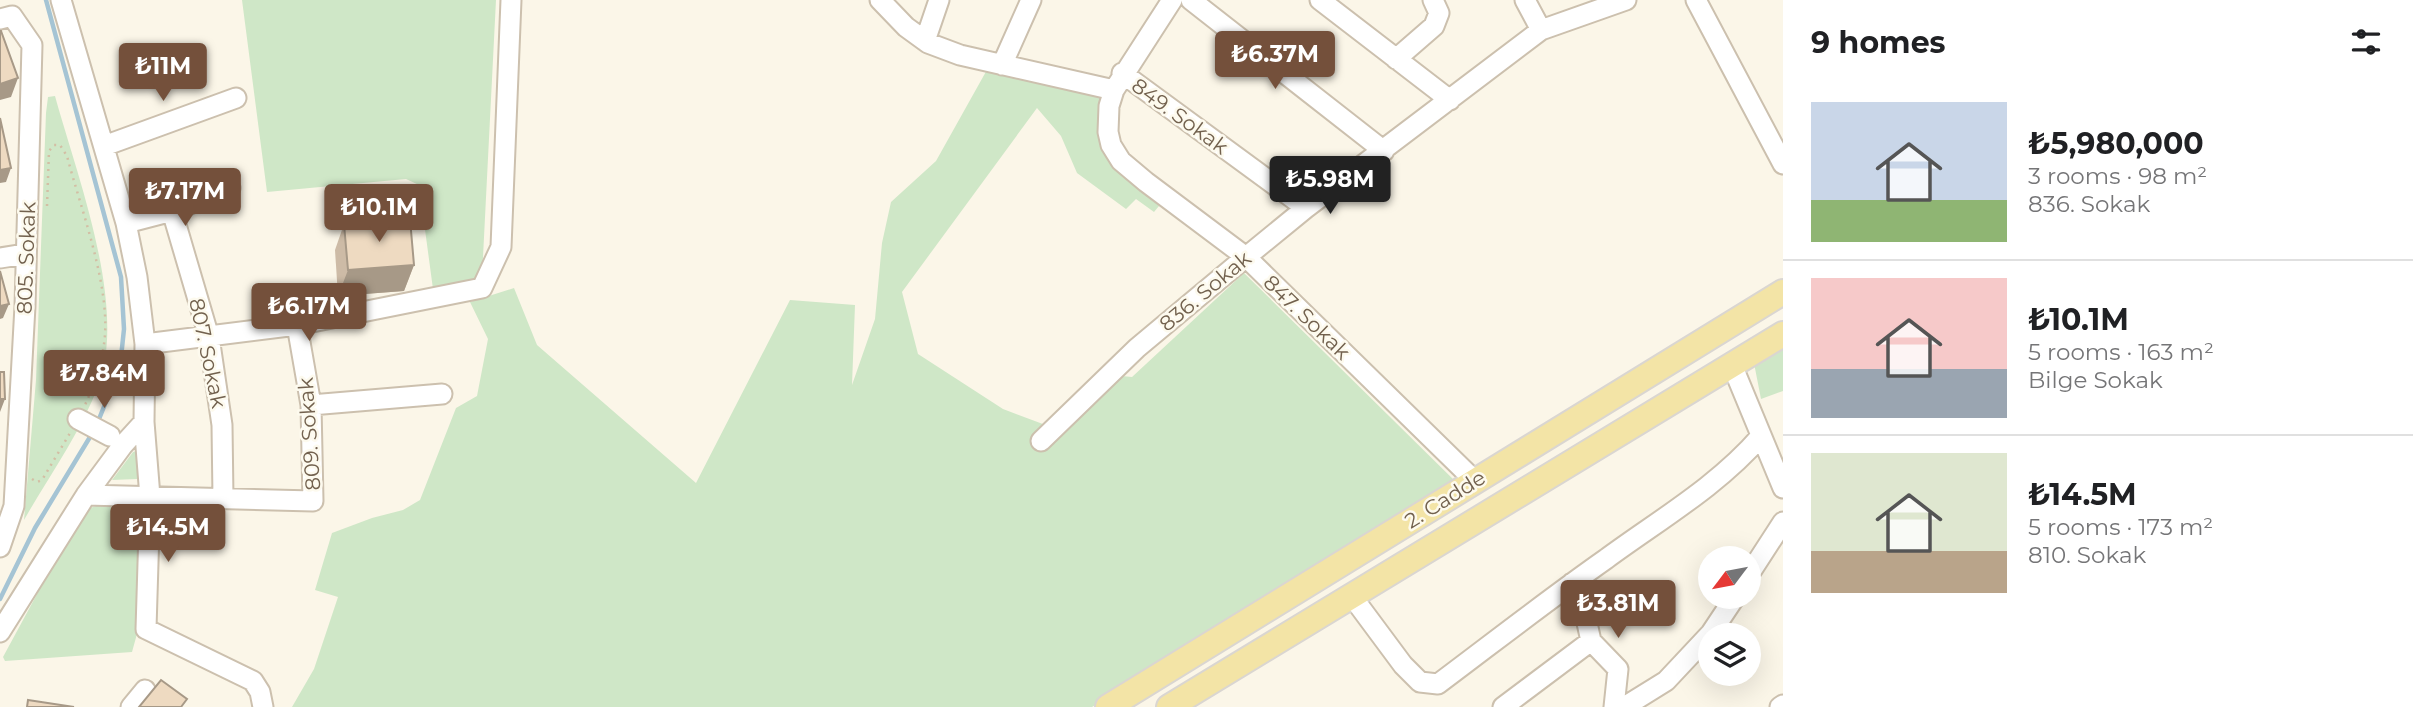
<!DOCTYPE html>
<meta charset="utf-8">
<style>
:root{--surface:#fff;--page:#f2f2f2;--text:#202124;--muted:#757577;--line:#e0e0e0;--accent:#74503b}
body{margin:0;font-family:Montserrat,sans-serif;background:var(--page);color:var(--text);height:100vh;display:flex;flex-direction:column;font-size:26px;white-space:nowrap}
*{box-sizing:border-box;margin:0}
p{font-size:23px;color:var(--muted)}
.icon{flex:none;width:38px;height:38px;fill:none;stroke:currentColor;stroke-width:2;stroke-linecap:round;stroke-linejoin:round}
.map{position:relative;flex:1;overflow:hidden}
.details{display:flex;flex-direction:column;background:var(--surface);width:630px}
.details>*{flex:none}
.needle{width:46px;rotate:238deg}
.fabs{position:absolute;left:1698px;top:546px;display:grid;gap:14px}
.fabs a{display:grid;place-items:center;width:63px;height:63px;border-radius:50%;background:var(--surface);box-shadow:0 7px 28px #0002;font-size:35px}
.price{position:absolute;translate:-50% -60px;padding:0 16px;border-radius:7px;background:var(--accent);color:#fff;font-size:23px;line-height:46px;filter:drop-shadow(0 2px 4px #0008)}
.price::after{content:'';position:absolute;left:50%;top:42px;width:21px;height:16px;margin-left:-10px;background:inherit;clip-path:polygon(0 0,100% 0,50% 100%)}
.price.on{background:#222;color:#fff}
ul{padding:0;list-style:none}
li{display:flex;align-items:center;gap:21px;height:175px;padding:0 28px}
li+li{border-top:2px solid var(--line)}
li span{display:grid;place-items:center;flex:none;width:196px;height:140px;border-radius:0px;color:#555}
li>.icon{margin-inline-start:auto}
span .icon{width:84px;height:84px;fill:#fffc;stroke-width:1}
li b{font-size:30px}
h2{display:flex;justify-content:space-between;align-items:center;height:84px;padding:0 28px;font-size:30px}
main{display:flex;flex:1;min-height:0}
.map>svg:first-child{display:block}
.green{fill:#cfe7c7}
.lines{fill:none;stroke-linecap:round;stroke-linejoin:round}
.stream{stroke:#a5c4d4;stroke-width:4.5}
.minor-casing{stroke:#ccc0ae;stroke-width:23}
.major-casing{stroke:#dad6d1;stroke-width:28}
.path{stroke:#d3bea4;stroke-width:2.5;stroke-dasharray:2 5;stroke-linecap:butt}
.minor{stroke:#fff;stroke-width:19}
.major{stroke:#f3e4a6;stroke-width:24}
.wall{fill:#cdbba6}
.shaded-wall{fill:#a79987}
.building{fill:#eedac1;stroke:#a79987;stroke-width:2}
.labels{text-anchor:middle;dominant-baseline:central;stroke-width:5;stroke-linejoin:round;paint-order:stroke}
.street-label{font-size:21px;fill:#72614e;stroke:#fdfaee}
</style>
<main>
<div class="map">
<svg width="1783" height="707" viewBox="0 0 1783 707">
<rect width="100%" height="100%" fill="#fbf6e8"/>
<path class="green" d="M 242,0 L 496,0 L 482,277 L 433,289 L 419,185 L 406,179 L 267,192 Z
M 988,68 L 1100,92 L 1121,169 L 1159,206 L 1154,212 L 1136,199 L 1126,209 L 1077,173 L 1061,136 L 1037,108 L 902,292 L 918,354 L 1003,409 L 1059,430 L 1122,376 L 1132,377 L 1244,273 L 1458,484 L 1092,707 L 292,707 L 314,669 L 338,597 L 315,590 L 332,533 L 372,518 L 403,510 L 420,500 L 456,408 L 477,396 L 488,339 L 470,302 L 514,288 L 537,345 L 696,483 L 790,300 L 855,305 L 852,385 L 875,319 L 882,243 L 891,202 L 936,161 Z
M 55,96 C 77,176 127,304 99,384 C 81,432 49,476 24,520 L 36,380 L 46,113 L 48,97 Z
M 1783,343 L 1783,391 L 1761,399 L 1753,358 Z
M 137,451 L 137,479 L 112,480 L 133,452 Z
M 99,505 L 143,509 L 140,623 L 132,652 L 5,661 L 3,657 L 76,522 L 84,510 Z"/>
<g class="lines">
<path class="stream" d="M 46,0 L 121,277 L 124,329 L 120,367 L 97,424
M 0,599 L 35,528 L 93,432"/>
<defs>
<path id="minor" d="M 880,0 L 906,27 L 928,43 L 960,55 L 1114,90
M 1172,0 L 1114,90 L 1109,106 L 1108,132 L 1111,145 L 1121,161 L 1146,182 L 1246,257 L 1475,481
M 1191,0 L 1384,151
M 1320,0 L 1450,100
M 1525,0 L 1541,30
M 1696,0 L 1783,164
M 0,19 L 12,16 L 32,45 L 25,306 L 14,506 L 0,547
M 925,41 L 939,0
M 1396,59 L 1434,26 L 1439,13 L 1433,0
M 1002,65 L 1031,0
M 1122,73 L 1306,208
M 104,146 L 236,98
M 172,211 L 209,337 L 222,425 L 223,498
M 126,223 L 172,211 L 230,188
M 0,258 L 25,254
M 145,344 L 297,325 L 482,288 L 501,247 L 511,0
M 1732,365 L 1783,488
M 311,405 L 442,394
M 78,419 L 110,436
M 144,422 L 150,497 L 146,629 L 253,681 L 260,692 L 263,707
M 1041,441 L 1137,348 L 1246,257 L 1306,208 L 1541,30 L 1626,0
M 86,495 L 313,501 L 311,405 L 297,325
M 1748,576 L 1783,522
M 1572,583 L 1581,596 L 1591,641 L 1618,669 L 1614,707
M 1351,595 L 1403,665 L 1420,682 L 1438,684 C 1494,642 1549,599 1606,559 C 1659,520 1718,486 1761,436
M 0,632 L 86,495 L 123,445 L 144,422 L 145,344 L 137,277 L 126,223 L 61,0
M 131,707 L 145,690
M 1503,707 L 1591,641
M 1624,707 L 1666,681 L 1711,633 L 1735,597
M 1780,707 L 1783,705"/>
<path id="major" d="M 1108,707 L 1783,292
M 1169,707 L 1783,334"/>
</defs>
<use href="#minor" class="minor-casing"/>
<use href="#major" class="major-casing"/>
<path class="path" d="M 47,206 L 49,151 L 54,145 L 60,145 L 67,156 C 81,210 112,290 104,344 C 101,366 94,385 85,405
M 32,479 L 37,482 L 42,480 L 70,433"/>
<use href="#minor" class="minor"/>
<use href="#major" class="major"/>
</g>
<path class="wall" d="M 344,224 L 414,265 L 404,291 L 338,296 L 335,250 Z"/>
<path class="shaded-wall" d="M 18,78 L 11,97 L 0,100 L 0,84 Z
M 11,168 L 6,182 L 0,183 L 0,170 Z
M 414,265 L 404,291 L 338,296 L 348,270 Z
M 9,304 L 3,318 L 0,319 L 0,306 Z
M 0,399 L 5,399 L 0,412 Z"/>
<path class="building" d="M 0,31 L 1,31 L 18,78 L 0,84 Z
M 0,118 L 11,168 L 0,170 Z
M 410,219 L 414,265 L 348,270 L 344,224 Z
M 0,271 L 9,304 L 0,306 Z
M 0,372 L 4,372 L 5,399 L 0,399 Z
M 161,680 L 187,699 L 181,707 L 139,707 Z
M 28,700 L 74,707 L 27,707 Z"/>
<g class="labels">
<g class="street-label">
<text transform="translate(1180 116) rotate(36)">849. Sokak</text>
<text transform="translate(26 258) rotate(-88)">805. Sokak</text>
<text transform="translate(1205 291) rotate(-40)">836. Sokak</text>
<text transform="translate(1307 317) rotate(44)">847. Sokak</text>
<text transform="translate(208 353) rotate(78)">807. Sokak</text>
<text transform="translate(309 434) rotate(-94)">809. Sokak</text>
<text transform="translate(1445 499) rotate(-32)">2. Cadde</text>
</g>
</g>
</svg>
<div class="fabs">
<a><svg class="needle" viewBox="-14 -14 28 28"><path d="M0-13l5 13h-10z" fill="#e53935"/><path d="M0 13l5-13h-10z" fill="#757577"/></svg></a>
<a><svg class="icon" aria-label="layers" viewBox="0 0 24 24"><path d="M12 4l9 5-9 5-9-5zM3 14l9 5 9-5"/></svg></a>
</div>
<b class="price" style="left:1275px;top:91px">₺6.37M</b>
<b class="price" style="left:163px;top:103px">₺11M</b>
<b class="price on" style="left:1330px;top:216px">₺5.98M</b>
<b class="price" style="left:185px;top:228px">₺7.17M</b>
<b class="price" style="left:379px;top:244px">₺10.1M</b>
<b class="price" style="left:309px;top:343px">₺6.17M</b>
<b class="price" style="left:104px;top:410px">₺7.84M</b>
<b class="price" style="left:168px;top:564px">₺14.5M</b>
<b class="price" style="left:1618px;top:640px">₺3.81M</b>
</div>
<section class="details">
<h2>9 homes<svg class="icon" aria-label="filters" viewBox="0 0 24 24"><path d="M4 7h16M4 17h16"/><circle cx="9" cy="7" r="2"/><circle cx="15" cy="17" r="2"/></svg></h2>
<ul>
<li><span style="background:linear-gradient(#c9d6e8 70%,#8fb573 0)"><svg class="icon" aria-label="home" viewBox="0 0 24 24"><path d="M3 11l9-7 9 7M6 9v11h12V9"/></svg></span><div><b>₺5,980,000</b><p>3 rooms · 98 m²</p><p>836. Sokak</p></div></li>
<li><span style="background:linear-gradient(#f6c9c9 65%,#9aa5b1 0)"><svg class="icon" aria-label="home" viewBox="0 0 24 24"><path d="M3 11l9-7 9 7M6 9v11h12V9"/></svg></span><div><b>₺10.1M</b><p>5 rooms · 163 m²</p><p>Bilge Sokak</p></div></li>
<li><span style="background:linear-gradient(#dfe7d0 70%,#b9a48a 0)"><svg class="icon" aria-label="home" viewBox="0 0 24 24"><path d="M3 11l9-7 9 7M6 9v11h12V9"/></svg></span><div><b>₺14.5M</b><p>5 rooms · 173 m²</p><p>810. Sokak</p></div></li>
</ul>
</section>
</main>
